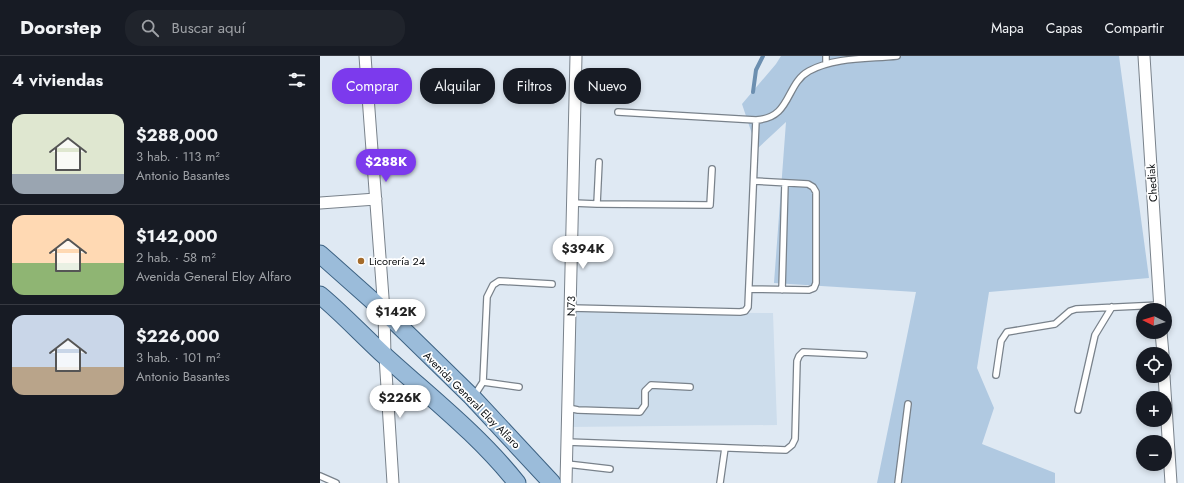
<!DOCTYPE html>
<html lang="es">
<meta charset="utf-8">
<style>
:root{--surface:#171b24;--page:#20242c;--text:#f1f3f6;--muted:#9ea1a6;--line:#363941;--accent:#7c3aed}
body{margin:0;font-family:Jost,sans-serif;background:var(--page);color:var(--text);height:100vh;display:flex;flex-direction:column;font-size:15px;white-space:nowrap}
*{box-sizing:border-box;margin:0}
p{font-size:13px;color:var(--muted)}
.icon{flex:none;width:22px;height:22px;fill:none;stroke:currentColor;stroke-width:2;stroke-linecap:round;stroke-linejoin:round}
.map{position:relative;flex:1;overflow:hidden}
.side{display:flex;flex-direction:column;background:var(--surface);width:320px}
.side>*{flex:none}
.top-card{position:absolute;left:12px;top:12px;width:380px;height:36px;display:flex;gap:8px}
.needle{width:26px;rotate:275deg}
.fabs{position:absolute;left:816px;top:247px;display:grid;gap:8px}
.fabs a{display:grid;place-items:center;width:36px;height:36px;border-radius:50%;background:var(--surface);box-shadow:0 2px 6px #0003;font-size:20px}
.price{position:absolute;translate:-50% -34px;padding:0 9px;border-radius:14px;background:#fff;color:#222;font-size:13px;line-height:26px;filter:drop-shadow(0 1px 2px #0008)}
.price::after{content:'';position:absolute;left:50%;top:24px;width:12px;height:9px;margin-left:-6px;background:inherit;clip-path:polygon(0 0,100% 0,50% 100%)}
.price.current{background:var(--accent);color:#fff}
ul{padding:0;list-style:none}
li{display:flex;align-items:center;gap:12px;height:100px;padding:0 12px}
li+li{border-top:1px solid var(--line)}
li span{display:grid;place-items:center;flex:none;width:112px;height:80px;border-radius:12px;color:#555}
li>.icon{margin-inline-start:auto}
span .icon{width:48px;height:48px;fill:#fffc;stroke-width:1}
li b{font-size:17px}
h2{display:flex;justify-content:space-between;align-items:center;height:48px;padding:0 12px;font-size:17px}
.tag{padding:0 14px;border-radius:16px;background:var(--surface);box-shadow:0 2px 6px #0003;font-size:14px;line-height:36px}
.tag.current{background:var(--accent);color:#fff}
header{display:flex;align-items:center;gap:24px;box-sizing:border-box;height:56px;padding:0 20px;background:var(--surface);border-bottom:1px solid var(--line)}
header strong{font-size:19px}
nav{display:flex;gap:22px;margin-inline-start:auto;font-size:14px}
.search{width:280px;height:36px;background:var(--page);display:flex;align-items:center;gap:10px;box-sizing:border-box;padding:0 14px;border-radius:16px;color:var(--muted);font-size:15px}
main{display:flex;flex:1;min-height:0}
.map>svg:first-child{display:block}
.built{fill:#cdddec}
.green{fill:#b0c9e1}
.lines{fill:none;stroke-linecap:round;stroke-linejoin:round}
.stream{stroke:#6c8fb0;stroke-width:4}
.service-casing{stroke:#79828b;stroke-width:8}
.minor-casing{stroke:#79828b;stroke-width:13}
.primary-casing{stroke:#3d6283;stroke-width:19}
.service{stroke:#fff;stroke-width:5.5}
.minor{stroke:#fff;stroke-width:11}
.primary{stroke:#9bbcda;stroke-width:17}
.poi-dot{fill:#a46b2a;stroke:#fff;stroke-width:1.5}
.labels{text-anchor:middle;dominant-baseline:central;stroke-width:3.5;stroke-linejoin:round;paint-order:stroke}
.street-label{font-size:11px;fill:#0a0d10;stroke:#fff}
.poi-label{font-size:11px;fill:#0a0d10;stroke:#fff;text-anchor:start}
</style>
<header>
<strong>Doorstep</strong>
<div class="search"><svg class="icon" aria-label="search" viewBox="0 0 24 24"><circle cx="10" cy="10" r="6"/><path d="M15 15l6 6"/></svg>Buscar aquí</div>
<nav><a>Mapa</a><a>Capas</a><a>Compartir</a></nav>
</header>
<main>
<section class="side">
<h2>4 viviendas<svg class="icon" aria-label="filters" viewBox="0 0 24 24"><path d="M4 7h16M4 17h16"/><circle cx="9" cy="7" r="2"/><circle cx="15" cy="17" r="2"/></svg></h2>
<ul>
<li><span style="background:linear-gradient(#dfe7d0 75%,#9aa5b1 0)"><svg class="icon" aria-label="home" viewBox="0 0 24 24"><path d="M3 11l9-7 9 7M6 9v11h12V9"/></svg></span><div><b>$288,000</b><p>3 hab. · 113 m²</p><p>Antonio Basantes</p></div></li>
<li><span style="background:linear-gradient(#ffd9b3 60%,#8fb573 0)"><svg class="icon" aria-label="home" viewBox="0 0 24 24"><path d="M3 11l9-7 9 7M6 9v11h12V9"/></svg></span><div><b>$142,000</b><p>2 hab. · 58 m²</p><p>Avenida General Eloy Alfaro</p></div></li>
<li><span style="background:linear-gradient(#c9d6e8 65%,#b9a48a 0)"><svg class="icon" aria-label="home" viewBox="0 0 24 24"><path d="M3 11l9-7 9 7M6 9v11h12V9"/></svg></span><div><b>$226,000</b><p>3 hab. · 101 m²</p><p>Antonio Basantes</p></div></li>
</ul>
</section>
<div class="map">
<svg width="864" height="427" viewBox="0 0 864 427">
<rect width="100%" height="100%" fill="#dfe9f3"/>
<path class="built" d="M 251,256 L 453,257 L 457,369 L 248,371 Z"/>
<path class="green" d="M 461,0 L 799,0 L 829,222 L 669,236 L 657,312 L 674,352 L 662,388 L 735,417 L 735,427 L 557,427 L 596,236 L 454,227 L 466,66 L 437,93 L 422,48 L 456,8 Z"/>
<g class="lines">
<path class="stream" d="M 433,36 L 436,14 L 443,0"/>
<defs>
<path id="service" d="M 506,8 L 506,0
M 436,64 C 472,62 465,28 489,15 C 515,1 548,3 577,0
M 253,147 L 277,148 L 279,106
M 277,148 L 390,149 L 392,113
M 430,233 L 489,234 L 494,232 L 496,227 L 496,136 L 493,131 L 488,128 L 434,125
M 462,234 L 465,127
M 251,252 L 420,256 L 425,255 L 428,251 L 436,64 L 298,56
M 676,319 L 681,285 L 687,276 L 735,268 L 750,255 L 756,253 L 840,249
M 163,326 L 199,331
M 154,340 L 163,326 L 167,241 L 173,229 L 179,225 L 232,228
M 248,352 L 258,354 L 320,356 L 325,349 L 325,335 L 331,329 L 370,331
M 758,354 L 775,279 L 792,251
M 247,386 L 466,394 L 472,389 L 475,383 L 477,305 L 479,300 L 483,296 L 544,299
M 247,408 L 290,413
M 0,420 L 16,427
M 400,427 L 405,392
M 578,427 L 588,348"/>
<path id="minor" d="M 45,0 L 64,255 L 65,300 L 73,427
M 824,0 L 840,254
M 0,147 L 56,143
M 841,276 L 843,298
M 844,320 L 851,427
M 246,427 L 256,0"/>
<path id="primary" d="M 0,198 L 64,255 L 152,341 L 232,427
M 0,239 C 23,258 43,280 65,300 C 110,341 159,379 197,427"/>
</defs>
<use href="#service" class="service-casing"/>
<use href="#minor" class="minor-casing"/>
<use href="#primary" class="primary-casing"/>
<use href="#service" class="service"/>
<use href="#minor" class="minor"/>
<use href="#primary" class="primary"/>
</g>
<circle class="poi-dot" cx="41" cy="205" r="4"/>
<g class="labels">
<g class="street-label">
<text transform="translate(832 127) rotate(-94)">Chediak</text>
<text transform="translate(251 250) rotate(-89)">N73</text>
<text transform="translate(152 344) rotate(45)">Avenida General Eloy Alfaro</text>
</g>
<g class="poi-label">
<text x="49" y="205">Licorería 24</text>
</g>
</g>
</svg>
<div class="fabs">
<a><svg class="needle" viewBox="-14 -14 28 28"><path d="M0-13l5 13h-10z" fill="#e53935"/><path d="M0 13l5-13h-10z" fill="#9ea1a6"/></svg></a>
<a><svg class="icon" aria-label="locate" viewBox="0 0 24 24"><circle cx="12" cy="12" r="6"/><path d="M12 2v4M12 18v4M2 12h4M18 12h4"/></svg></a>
<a>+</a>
<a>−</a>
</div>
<b class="price current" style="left:66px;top:127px">$288K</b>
<b class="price" style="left:263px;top:214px">$394K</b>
<b class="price" style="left:76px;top:277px">$142K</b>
<b class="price" style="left:80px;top:363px">$226K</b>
<div class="top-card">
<a class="tag current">Comprar</a>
<a class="tag">Alquilar</a>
<a class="tag">Filtros</a>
<a class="tag">Nuevo</a>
</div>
</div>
</main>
